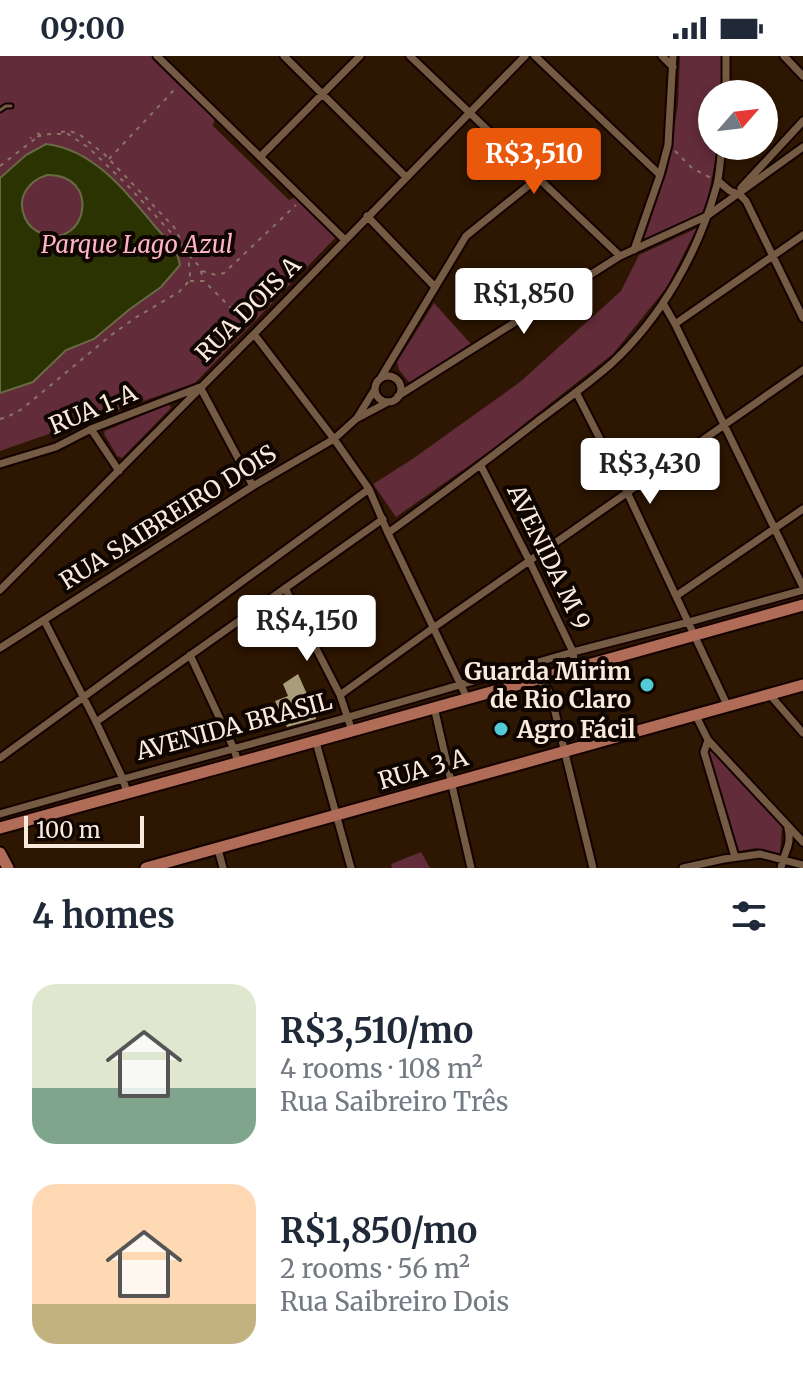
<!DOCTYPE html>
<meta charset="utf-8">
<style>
:root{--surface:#fff;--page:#f6f6f7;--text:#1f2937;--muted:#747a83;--accent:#ea580c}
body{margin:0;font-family:Merriweather,serif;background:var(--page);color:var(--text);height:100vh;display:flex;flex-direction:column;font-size:30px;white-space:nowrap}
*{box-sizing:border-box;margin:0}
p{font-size:26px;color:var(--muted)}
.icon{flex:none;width:44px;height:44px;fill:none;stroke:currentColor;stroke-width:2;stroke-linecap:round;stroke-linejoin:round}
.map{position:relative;height:812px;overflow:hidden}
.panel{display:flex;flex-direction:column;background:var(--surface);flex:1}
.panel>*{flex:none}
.needle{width:52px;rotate:62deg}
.tools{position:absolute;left:698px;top:24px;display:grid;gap:16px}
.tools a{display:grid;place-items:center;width:80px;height:80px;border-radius:50%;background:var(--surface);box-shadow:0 4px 12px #0003;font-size:40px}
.scale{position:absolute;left:24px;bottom:20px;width:120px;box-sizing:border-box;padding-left:8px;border:4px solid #faeadd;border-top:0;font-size:22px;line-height:28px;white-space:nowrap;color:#faeadd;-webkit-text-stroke:6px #0e0501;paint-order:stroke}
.price{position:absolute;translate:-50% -68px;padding:0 18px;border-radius:8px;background:#fff;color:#222;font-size:26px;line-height:52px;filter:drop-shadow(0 2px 4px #0008)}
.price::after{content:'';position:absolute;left:50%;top:48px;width:24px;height:18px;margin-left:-12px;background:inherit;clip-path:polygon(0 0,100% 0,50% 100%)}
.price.on{background:var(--accent);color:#fff}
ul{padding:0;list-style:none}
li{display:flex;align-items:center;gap:24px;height:200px;padding:0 32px}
li span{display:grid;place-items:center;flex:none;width:224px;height:160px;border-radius:24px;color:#555}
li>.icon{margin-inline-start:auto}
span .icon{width:96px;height:96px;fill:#fffc;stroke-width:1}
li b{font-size:34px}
h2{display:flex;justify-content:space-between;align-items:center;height:96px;padding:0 32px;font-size:34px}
.status{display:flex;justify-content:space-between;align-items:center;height:56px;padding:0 40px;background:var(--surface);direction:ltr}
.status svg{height:22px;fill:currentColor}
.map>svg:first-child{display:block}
.green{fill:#622c3a}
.water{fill:#2b3303;stroke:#696a44;stroke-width:2;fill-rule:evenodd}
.building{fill:#a99c7a}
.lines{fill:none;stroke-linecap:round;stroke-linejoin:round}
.service-casing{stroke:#140200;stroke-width:7}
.minor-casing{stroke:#140200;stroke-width:11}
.primary-casing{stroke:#140200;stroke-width:15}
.path{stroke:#897564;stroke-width:2;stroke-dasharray:4 6;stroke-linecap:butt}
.service{stroke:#755b44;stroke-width:3}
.minor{stroke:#755b44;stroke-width:7}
.primary{stroke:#b06c57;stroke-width:11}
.poi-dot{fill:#52cbd7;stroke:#0e0501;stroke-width:3}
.labels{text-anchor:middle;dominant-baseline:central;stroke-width:8;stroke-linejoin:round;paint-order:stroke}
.park-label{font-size:24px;font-style:italic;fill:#fdb4c4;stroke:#0e0501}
.street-label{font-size:24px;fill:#faeadd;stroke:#0e0501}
.poi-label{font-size:24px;font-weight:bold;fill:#faeadd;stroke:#0e0501;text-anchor:end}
</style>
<div class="status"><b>09:00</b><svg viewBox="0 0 49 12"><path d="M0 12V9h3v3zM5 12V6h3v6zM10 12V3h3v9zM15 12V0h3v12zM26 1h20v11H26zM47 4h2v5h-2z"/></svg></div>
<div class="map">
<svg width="803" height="812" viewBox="0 0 803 812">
<rect width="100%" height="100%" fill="#2d1602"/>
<path class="green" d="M 0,0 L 153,0 L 215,61 L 213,70 L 289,144 L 296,141 L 337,180 L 195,327 L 0,395 Z
M 680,0 L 721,0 L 722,38 L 712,38 L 712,90 L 718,90 L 705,157 L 644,183 L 667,115 L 678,48 Z
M 697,172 L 667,231 L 613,298 L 490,395 L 396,461 L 373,428 L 411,404 L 520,326 L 621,235 L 639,199 Z
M 434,247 L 471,288 L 413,325 L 409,326 L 399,314 L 397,306 Z
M 169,348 L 171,352 L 122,402 L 117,400 L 104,378 L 105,375 Z
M 714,694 L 782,771 L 780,798 L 756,792 L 739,795 L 709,696 Z
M 421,796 L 430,812 L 392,812 L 391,808 Z"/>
<path class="water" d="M 46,88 C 92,93 125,134 153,168 C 165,183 176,188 180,209 L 161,231 L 130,253 L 94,283 L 66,294 L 33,326 L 0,337 L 0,122 L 26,99 ZM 47,119 C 102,118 87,193 43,178 C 35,175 28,169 25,162 C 16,142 28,125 47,119 Z"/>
<path class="building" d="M 298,618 L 315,656 L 316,663 L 287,671 L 275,645 L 288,640 L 283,628 Z"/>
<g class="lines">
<defs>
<path id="service" d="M 0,54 L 6,50 L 11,50"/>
<path id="minor" d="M 157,0 L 344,183
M 284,0 L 406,121
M 410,0 L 620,200
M 535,0 L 660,119
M 662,0 L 673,11
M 784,0 L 803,20
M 726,38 L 726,0
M 260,101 L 360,0
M 718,125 L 730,135 L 739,138 L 746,145 L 803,262
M 741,132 L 803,65
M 367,160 L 435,231
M 634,194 L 660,119 L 668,89 L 673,0
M 663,247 L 675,268 L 803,531
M 675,268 L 803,179
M 254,278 L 334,383 L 369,433 L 388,477 L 467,642
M375 333a13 13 0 1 1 26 0a13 13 0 1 1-26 0Z
M 380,323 L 466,180 L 538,122
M 576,336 L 627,436 L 728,651
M 398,340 L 620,200 L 707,160 L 803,91
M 357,362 L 375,333
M 91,373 L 119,415
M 0,408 L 56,391 L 91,373 L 200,331 L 253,430
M 481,410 L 529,504 L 573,596 L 575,612
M 388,477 C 439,440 489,403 539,364 C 563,346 588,328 611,308 C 661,262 698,197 716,132 C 720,119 720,104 722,90
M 285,532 L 340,639 L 352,675
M 0,534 L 254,278 L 525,0
M 676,540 L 803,453
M 44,564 L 96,666 L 123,723 L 127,737
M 0,592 L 253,430 L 334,383 L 356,363 L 388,346
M 190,599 L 234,693 L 238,707
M 538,622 L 548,634 L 555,656 L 593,812
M 340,639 L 433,572 L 803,314
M 770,639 L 803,677
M 434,651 L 471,812
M 696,660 L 708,684 L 803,786
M 96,666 L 383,463
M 708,684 L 704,696 L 735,801
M 316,686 L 351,812
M 0,702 L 369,433
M 0,758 L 123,723 L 349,661 L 573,596 L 689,566 L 803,534
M 218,793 L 223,812
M 683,812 L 724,803 L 760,798 L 803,809
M 781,812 C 784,794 792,792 788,772"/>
<path id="primary" d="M 0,772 C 268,699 535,624 803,549
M 0,797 L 8,812
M 146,812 L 803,629"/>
</defs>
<use href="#service" class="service-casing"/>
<use href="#minor" class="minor-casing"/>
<use href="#primary" class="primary-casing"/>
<path class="path" d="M 61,76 L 69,75 L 79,78 L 104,98 L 174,171 L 186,194
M 675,95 L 692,112 L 711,122
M 109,103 L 176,32
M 0,110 L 40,79 L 33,73
M 189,199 L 199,210 L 204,225
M 202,215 L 216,219 L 224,217 L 296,149
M 190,225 L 204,225 L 241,262 L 250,262 L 263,248 L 269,250
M 0,363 L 9,360 L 22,353 L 110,280 L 135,262 L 179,236 L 189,225 L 190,219 L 188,198 L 176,182 L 128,130 L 89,92 L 68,78 L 50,78 L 30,82"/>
<use href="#service" class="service"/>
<use href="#minor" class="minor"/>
<use href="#primary" class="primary"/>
</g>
<g class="poi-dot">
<circle cx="647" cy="629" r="8"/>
<circle cx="501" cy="673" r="8"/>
</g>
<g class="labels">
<g class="park-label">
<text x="137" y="188">Parque Lago Azul</text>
</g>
<g class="street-label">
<text transform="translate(248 253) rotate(-45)">RUA DOIS A</text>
<text transform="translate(93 353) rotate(-23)">RUA 1-A</text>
<text transform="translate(168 461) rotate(-32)">RUA SAIBREIRO DOIS</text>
<text transform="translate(549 501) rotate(64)">AVENIDA M 9</text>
<text transform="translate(234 670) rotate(-15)">AVENIDA BRASIL</text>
<text transform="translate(423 713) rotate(-16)">RUA 3 A</text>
</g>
<g class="poi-label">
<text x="631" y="615">Guarda Mirim<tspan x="631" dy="28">de Rio Claro</tspan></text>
<text x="517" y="673" text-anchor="start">Agro Fácil</text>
</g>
</g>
</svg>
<div class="tools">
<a><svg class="needle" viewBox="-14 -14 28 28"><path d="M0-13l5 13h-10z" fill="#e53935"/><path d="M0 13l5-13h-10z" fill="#747a83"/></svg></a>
</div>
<div class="scale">100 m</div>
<b class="price on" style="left:534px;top:140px">R$3,510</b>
<b class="price" style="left:524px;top:280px">R$1,850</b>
<b class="price" style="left:650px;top:450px">R$3,430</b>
<b class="price" style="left:307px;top:607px">R$4,150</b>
</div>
<section class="panel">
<h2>4 homes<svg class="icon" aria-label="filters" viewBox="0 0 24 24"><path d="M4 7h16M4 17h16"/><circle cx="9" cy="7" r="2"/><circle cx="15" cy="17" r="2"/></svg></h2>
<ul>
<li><span style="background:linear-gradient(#dfe7d0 65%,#7fa58c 0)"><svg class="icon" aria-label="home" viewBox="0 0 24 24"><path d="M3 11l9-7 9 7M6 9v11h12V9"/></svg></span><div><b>R$3,510/mo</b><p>4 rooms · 108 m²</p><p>Rua Saibreiro Três</p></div></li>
<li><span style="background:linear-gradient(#ffd9b3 75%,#c2b280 0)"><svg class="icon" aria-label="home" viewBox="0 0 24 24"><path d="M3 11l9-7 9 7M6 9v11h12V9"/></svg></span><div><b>R$1,850/mo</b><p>2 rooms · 56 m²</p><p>Rua Saibreiro Dois</p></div></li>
</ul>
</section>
